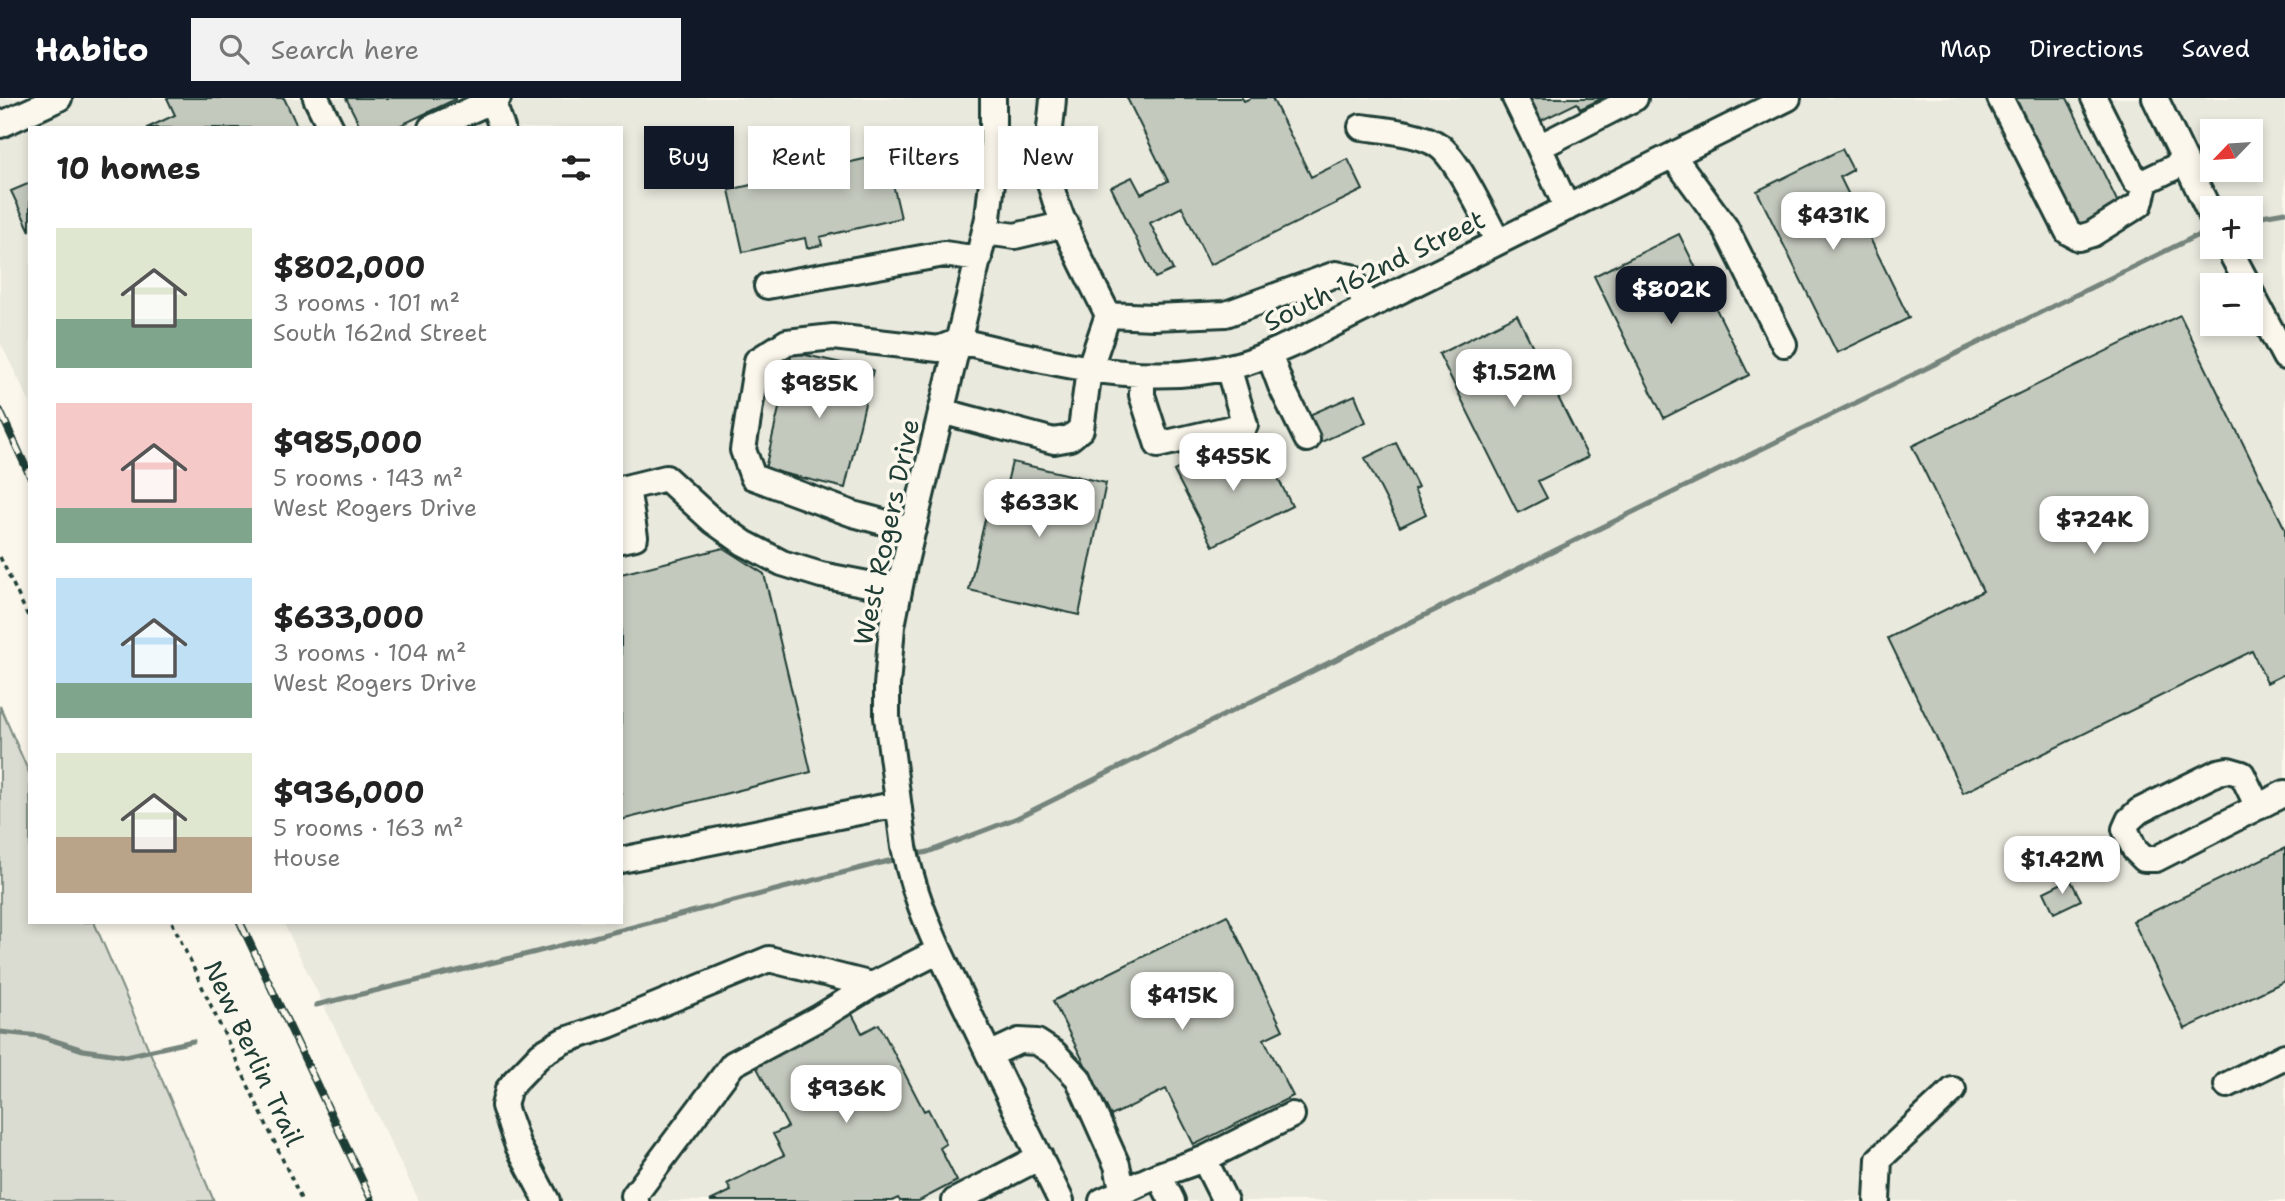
<!DOCTYPE html>
<meta charset="utf-8">
<style>
:root{--surface:#fff;--page:#f2f2f2;--text:#222;--muted:#767676;--accent:#111827}
body{margin:0;font-family:"Shantell Sans",sans-serif;background:var(--page);color:var(--text);height:100vh;display:flex;flex-direction:column;font-size:26px;white-space:nowrap}
*{box-sizing:border-box;margin:0}
p{font-size:23px;color:var(--muted)}
.icon{flex:none;width:38px;height:38px;fill:none;stroke:currentColor;stroke-width:2;stroke-linecap:round;stroke-linejoin:round}
.map{position:relative;flex:1;overflow:hidden}
.details{position:absolute;left:28px;top:28px;width:595px;height:798px;display:flex;flex-direction:column;background:var(--surface);border-radius:0px;box-shadow:0 4px 10px #0003}
.details>*{flex:none}
.hud{position:absolute;left:644px;top:28px;width:665px;height:63px;display:flex;gap:14px}
.needle{width:46px;rotate:245deg}
.fabs{position:absolute;left:2200px;top:21px;display:grid;gap:14px}
.fabs a{display:grid;place-items:center;width:63px;height:63px;border-radius:0px;background:var(--surface);box-shadow:0 4px 10px #0003;font-size:35px}
.price{position:absolute;translate:-50% -60px;padding:0 16px;border-radius:14px;background:#fff;color:#222;font-size:23px;line-height:46px;filter:drop-shadow(0 2px 4px #0008)}
.price::after{content:'';position:absolute;left:50%;top:42px;width:21px;height:16px;margin-left:-10px;background:inherit;clip-path:polygon(0 0,100% 0,50% 100%)}
.price.selected{background:var(--accent);color:#fff}
ul{padding:0;list-style:none}
li{display:flex;align-items:center;gap:21px;height:175px;padding:0 28px}
li span{display:grid;place-items:center;flex:none;width:196px;height:140px;border-radius:0px;color:#555}
li>.icon{margin-inline-start:auto}
span .icon{width:84px;height:84px;fill:#fffc;stroke-width:1}
li b{font-size:30px}
h2{display:flex;justify-content:space-between;align-items:center;height:84px;padding:0 28px;font-size:30px}
.chip{padding:0 24px;border-radius:0px;background:var(--surface);box-shadow:0 4px 10px #0003;font-size:24px;line-height:63px}
.chip.selected{background:var(--accent);color:#fff}
header{display:flex;align-items:center;gap:42px;box-sizing:border-box;height:98px;padding:0 35px;background:var(--accent);color:#fff}
header strong{font-size:33px}
nav{display:flex;gap:38px;margin-inline-start:auto;font-size:24px}
.search{width:490px;height:63px;background:var(--page);display:flex;align-items:center;gap:18px;box-sizing:border-box;padding:0 24px;border-radius:0px;color:var(--muted);font-size:26px}
.map>svg:first-child{display:block}
.built{fill:#eae9de;fill-rule:evenodd}
.green{fill:#dbdcd1;stroke:#7d8c82;stroke-width:2}
.lines{fill:none;stroke-linecap:round;stroke-linejoin:round}
.stream{stroke:#74847b;stroke-width:5}
.building{fill:#c4c9be;stroke:#1f3d34;stroke-width:2}
.minor-casing{stroke:#1f3d34;stroke-width:30}
.path{stroke:#1f3d34;stroke-width:3.5;stroke-dasharray:5 5;stroke-linecap:butt}
.minor{stroke:#fbf7ec;stroke-width:24}
.rail-casing{stroke:#1f3d34;stroke-width:8}
.rail{stroke:#fbf7ec;stroke-width:5;stroke-dasharray:16;stroke-linecap:butt}
.labels{text-anchor:middle;dominant-baseline:central;stroke-width:7;stroke-linejoin:round;paint-order:stroke}
.street-label{font-size:26px;fill:#1f3d34;stroke:#fbf7ec}
</style>
<header>
<strong>Habito</strong>
<div class="search"><svg class="icon" aria-label="search" viewBox="0 0 24 24"><circle cx="10" cy="10" r="6"/><path d="M15 15l6 6"/></svg>Search here</div>
<nav><a>Map</a><a>Directions</a><a>Saved</a></nav>
</header>
<div class="map">
<svg width="2285" height="1103" viewBox="0 0 2285 1103">
<rect width="100%" height="100%" fill="#fbf7ec"/>
<filter id="ink" filterUnits="userSpaceOnUse"><feTurbulence type="fractalNoise" baseFrequency=".0143" numOctaves="2"/><feDisplacementMap in="SourceGraphic" scale="14" xChannelSelector="R" yChannelSelector="G"/><feConvolveMatrix kernelMatrix="1 2 1 2 8 2 1 2 1" color-interpolation-filters="sRGB"/></filter>
<g filter="url(#ink)">
<path class="built" d="M 0,0 L 2285,0 L 2285,1103 L 419,1103 L 283,824 L 621,824 L 621,30 L 30,30 L 30,305 L 0,244 ZM 2212,33 L 2250,33 L 2250,72 L 2212,72 ZM 2212,110 L 2250,110 L 2250,149 L 2212,149 ZM 2212,187 L 2250,187 L 2250,226 L 2212,226 Z"/>
<path class="green" d="M 0,608 L 30,677 L 30,824 L 94,824 L 214,1103 L 0,1103 Z"/>
<g class="lines">
<path class="stream" d="M 2250,120 L 2285,114
M 913,757 L 928,754 L 1017,720 L 1576,442 L 2194,139 L 2212,133
M 316,907 L 532,855 L 900,760
M 0,934 L 40,938 L 83,952 L 126,958 L 193,943"/>
</g>
<path class="building" d="M 167,0 L 284,0 L 298,30 L 147,30 L 175,17 Z
M 346,0 L 456,0 L 456,1 L 395,30 L 361,30 Z
M 1127,0 L 1242,0 L 1244,3 L 1251,0 L 1272,0 L 1311,79 L 1348,61 L 1363,92 L 1210,167 L 1182,109 L 1150,125 L 1173,172 L 1155,180 L 1111,89 L 1132,79 L 1141,96 L 1168,83 Z
M 1521,0 L 1603,0 L 1580,11 L 1577,5 L 1534,26 Z
M 2012,0 L 2067,0 L 2121,111 L 2077,132 Z
M 1842,51 L 1853,72 L 1840,79 L 1909,220 L 1837,255 L 1757,93 Z
M 886,56 L 901,120 L 820,139 L 822,147 L 807,150 L 805,140 L 743,154 L 729,92 Z
M 30,85 L 30,133 L 11,93 Z
M 1679,136 L 1749,277 L 1664,320 L 1594,178 Z
M 1517,217 L 1588,359 L 1538,383 L 1547,400 L 1518,415 L 1439,256 Z
M 2180,217 L 2285,431 L 2285,576 L 2267,585 L 2252,553 L 1963,695 L 1888,540 L 1983,493 L 1912,348 Z
M 792,254 L 873,272 L 845,390 L 765,371 Z
M 1355,297 L 1366,324 L 1319,345 L 1307,318 Z
M 1396,345 L 1418,389 L 1414,391 L 1426,416 L 1400,429 L 1365,360 Z
M 1263,350 L 1292,408 L 1213,448 L 1174,373 L 1201,359 L 1206,368 L 1231,355 L 1235,363 Z
M 1012,364 L 1106,385 L 1079,517 L 969,492 L 993,386 L 1006,389 Z
M 723,450 L 764,476 L 811,674 L 621,722 L 621,476 Z
M 2285,750 L 2285,883 L 2185,931 L 2133,823 Z
M 2070,781 L 2081,802 L 2054,815 L 2044,794 Z
M 1227,817 L 1283,932 L 1264,941 L 1293,998 L 1194,1047 L 1166,991 L 1111,1018 L 1053,903 Z
M 852,916 L 862,935 L 879,926 L 924,1013 L 928,1011 L 946,1046 L 940,1050 L 957,1083 L 919,1103 L 900,1103 L 898,1100 L 892,1103 L 710,1103 L 731,1093 L 727,1086 L 784,1057 L 773,1036 L 788,1029 L 755,966 Z"/>
<g class="lines">
<defs>
<path id="minor" d="M 316,0 L 331,30
M 993,0 L 993,75 L 988,120 L 904,468 L 892,528 L 887,588 L 887,619 L 904,749 C 915,805 941,858 966,909 C 997,974 1029,1038 1061,1103
M 1053,0 C 1052,19 1045,60 1048,76 C 1057,121 1088,176 1108,217 L 1153,219 L 1226,216 L 1336,176 L 1351,179 L 1368,209
M 1515,0 L 1539,49
M 2000,0 L 2068,134 L 2079,140 L 2092,136 L 2140,106 L 2146,83
M 2094,0 L 2135,82 L 2146,83 L 2185,64
M 2155,0 L 2212,119
M 492,2 L 502,30
M 0,27 L 59,0
M 1361,29 C 1382,32 1422,35 1439,48 C 1458,61 1486,122 1498,144
M 431,30 L 498,0
M 1673,58 L 1725,129 L 1784,246
M 1567,110 L 1539,49 L 1635,0
M 985,134 L 1015,138 L 1066,126
M 2228,149 L 2248,187
M 767,188 L 944,156 L 979,161
M 2250,193 L 2285,259
M 1269,256 L 1281,288 L 1307,341
M 1142,278 L 1142,297 L 1158,347 L 1245,327 L 1228,269
M 941,313 L 1054,343 L 1070,340 L 1081,331 L 1089,272 L 1108,217
M 621,391 L 666,380 L 713,423 L 744,445 L 782,465 L 821,477 L 899,492
M 913,432 L 853,416 L 753,379 L 743,352 L 757,263 L 787,244 L 833,239 L 939,251 L 959,243 C 1051,263 1143,292 1237,267 C 1258,262 1277,252 1297,244 L 1788,0
M 621,442 L 635,439 L 627,390
M 2258,709 L 2242,676 L 2228,672 L 2218,674 L 2139,713 L 2129,722 L 2125,731 L 2135,752 L 2144,761 L 2156,761 L 2285,695
M 621,762 L 898,706
M 989,957 L 1019,943 L 1037,944 L 1054,955 L 1078,980 L 1117,1067 L 1123,1095
M 2227,987 L 2285,958
M 1204,1061 L 1225,1103
M 1159,1077 L 1172,1103
M 547,1103 L 518,1048 L 504,1008 L 508,992 L 515,983 L 541,956 L 563,943 L 609,927 L 769,861 L 872,887
M 636,1103 L 634,1098 L 733,966 L 819,920 L 872,887 L 939,853
M 955,1103 L 1040,1059
M 1102,1103 L 1159,1077 L 1204,1061 L 1292,1017
M 1877,1103 L 1879,1061 L 1953,992"/>
</defs>
<use href="#minor" class="minor-casing"/>
<path class="path" d="M 0,459 L 30,522
M 172,824 L 302,1103"/>
<use href="#minor" class="minor"/>
<defs>
<path id="rail" d="M 0,313 L 30,378
M 240,824 L 372,1103"/>
</defs>
<use href="#rail" class="rail-casing"/>
<use href="#rail" class="rail"/>
</g>
</g>
<g class="labels">
<g class="street-label">
<text transform="translate(1374 172) rotate(-26)">South 162nd Street</text>
<text transform="translate(886 434) rotate(-78)">West Rogers Drive</text>
<text transform="translate(254 955) rotate(65)">New Berlin Trail</text>
</g>
</g>
</svg>
<div class="fabs">
<a><svg class="needle" viewBox="-14 -14 28 28"><path d="M0-13l5 13h-10z" fill="#e53935"/><path d="M0 13l5-13h-10z" fill="#767676"/></svg></a>
<a>+</a>
<a>−</a>
</div>
<b class="price" style="left:1833px;top:154px">$431K</b>
<b class="price selected" style="left:1671px;top:228px">$802K</b>
<b class="price" style="left:1514px;top:311px">$1.52M</b>
<b class="price" style="left:819px;top:322px">$985K</b>
<b class="price" style="left:1233px;top:395px">$455K</b>
<b class="price" style="left:1039px;top:441px">$633K</b>
<b class="price" style="left:2094px;top:458px">$724K</b>
<b class="price" style="left:2062px;top:798px">$1.42M</b>
<b class="price" style="left:1182px;top:934px">$415K</b>
<b class="price" style="left:846px;top:1027px">$936K</b>
<div class="hud">
<a class="chip selected">Buy</a>
<a class="chip">Rent</a>
<a class="chip">Filters</a>
<a class="chip">New</a>
</div>
<section class="details">
<h2>10 homes<svg class="icon" aria-label="filters" viewBox="0 0 24 24"><path d="M4 7h16M4 17h16"/><circle cx="9" cy="7" r="2"/><circle cx="15" cy="17" r="2"/></svg></h2>
<ul>
<li><span style="background:linear-gradient(#dfe7d0 65%,#7fa58c 0)"><svg class="icon" aria-label="home" viewBox="0 0 24 24"><path d="M3 11l9-7 9 7M6 9v11h12V9"/></svg></span><div><b>$802,000</b><p>3 rooms · 101 m²</p><p>South 162nd Street</p></div></li>
<li><span style="background:linear-gradient(#f6c9c9 75%,#7fa58c 0)"><svg class="icon" aria-label="home" viewBox="0 0 24 24"><path d="M3 11l9-7 9 7M6 9v11h12V9"/></svg></span><div><b>$985,000</b><p>5 rooms · 143 m²</p><p>West Rogers Drive</p></div></li>
<li><span style="background:linear-gradient(#bfe0f5 75%,#7fa58c 0)"><svg class="icon" aria-label="home" viewBox="0 0 24 24"><path d="M3 11l9-7 9 7M6 9v11h12V9"/></svg></span><div><b>$633,000</b><p>3 rooms · 104 m²</p><p>West Rogers Drive</p></div></li>
<li><span style="background:linear-gradient(#dfe7d0 60%,#b9a48a 0)"><svg class="icon" aria-label="home" viewBox="0 0 24 24"><path d="M3 11l9-7 9 7M6 9v11h12V9"/></svg></span><div><b>$936,000</b><p>5 rooms · 163 m²</p><p>House</p></div></li>
</ul>
</section>
</div>
